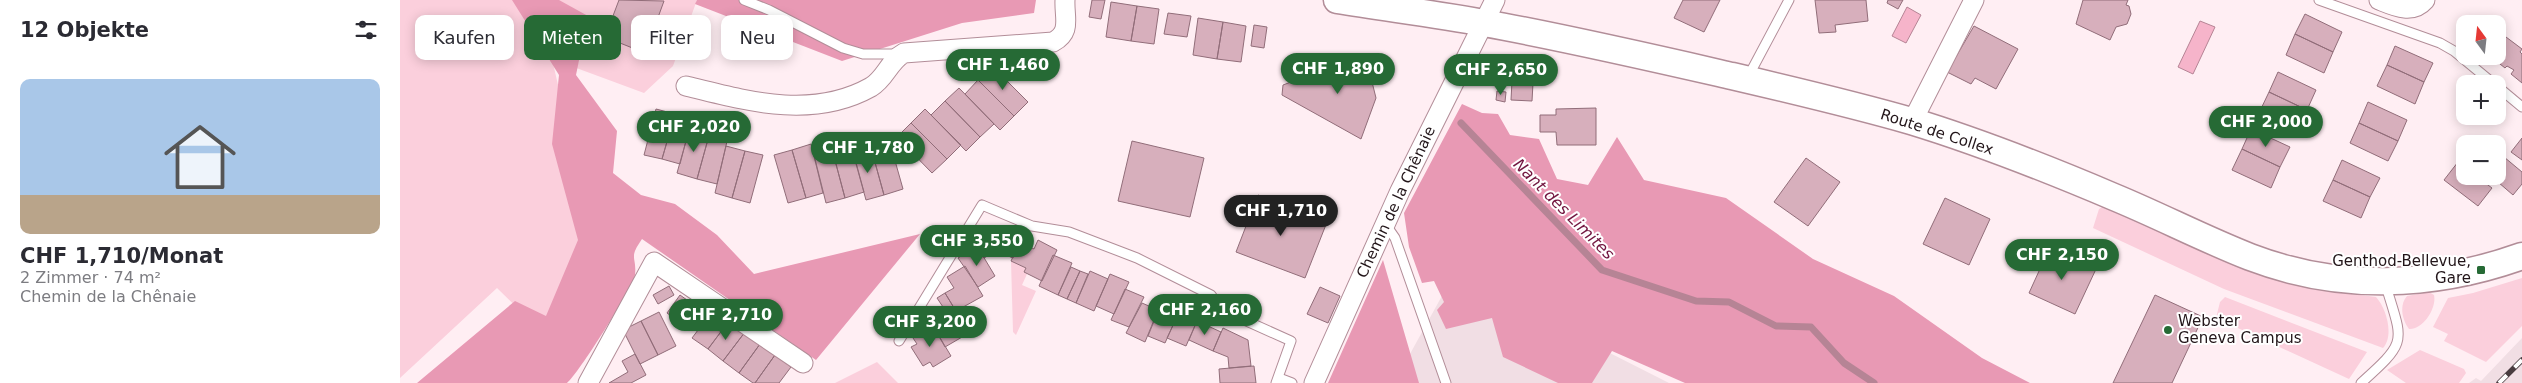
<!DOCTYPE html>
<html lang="de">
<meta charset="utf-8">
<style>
:root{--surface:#fff;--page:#f2f2f3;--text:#2b2b33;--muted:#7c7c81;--line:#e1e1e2;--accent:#266a35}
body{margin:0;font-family:"DejaVu Sans",sans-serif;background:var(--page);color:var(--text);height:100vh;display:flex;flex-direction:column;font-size:19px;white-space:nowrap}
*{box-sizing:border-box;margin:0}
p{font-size:16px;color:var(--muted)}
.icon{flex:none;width:28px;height:28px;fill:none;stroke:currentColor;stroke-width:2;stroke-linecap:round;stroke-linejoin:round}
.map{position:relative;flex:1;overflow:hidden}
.side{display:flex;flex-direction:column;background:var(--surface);width:400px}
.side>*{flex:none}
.top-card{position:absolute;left:15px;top:15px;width:475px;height:45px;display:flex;gap:10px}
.needle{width:32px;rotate:345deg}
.fabs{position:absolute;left:2056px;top:15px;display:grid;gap:10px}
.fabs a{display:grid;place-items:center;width:50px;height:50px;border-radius:10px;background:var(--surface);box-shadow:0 2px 12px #0003;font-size:25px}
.price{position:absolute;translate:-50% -42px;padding:0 11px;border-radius:18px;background:var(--accent);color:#fff;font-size:16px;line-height:32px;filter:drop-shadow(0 1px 2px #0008)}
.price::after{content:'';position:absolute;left:50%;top:30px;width:15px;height:11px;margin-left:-8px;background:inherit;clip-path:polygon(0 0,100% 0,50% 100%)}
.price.on{background:#222;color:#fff}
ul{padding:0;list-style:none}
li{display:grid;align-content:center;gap:10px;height:265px;padding:0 20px}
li+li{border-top:1px solid var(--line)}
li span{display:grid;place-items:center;height:155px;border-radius:10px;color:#555}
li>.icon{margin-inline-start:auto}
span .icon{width:90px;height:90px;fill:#fffc;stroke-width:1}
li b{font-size:21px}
h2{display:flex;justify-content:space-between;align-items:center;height:60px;padding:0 20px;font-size:21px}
.chip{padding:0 18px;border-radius:10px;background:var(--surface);box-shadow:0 2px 12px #0003;font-size:18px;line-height:45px}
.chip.on{background:var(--accent);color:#fff}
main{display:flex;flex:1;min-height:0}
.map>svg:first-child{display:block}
.built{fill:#f1dee4}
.green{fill:#fbcfdc}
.forest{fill:#e899b4}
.water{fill:#f6b4ca;stroke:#b68495}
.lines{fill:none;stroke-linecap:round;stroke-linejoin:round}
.stream{stroke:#b68495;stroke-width:7}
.building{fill:#d7afbc;stroke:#916d79}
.lane-casing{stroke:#b28d98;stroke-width:11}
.street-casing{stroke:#b28d98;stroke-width:21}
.secondary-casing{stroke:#b28d98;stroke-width:29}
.lane{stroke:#fff;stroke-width:9}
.street{stroke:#fff;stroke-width:19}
.secondary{stroke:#fff;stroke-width:26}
.rail-casing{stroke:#493c40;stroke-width:5.5}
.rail{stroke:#fff;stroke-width:4;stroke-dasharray:11;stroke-linecap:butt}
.poi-dot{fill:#266a35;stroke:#fff;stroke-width:2}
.labels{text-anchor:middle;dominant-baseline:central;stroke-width:4;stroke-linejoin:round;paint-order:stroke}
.street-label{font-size:15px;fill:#221519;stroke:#fff}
.poi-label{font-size:15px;fill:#221519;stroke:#fff;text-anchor:end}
.water-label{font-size:16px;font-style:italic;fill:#721640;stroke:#fff}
</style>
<main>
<section class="side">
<h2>12 Objekte<svg class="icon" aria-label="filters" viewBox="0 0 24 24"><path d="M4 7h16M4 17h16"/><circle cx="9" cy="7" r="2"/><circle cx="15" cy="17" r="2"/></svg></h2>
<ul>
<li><span style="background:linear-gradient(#a9c7e8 75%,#b9a48a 0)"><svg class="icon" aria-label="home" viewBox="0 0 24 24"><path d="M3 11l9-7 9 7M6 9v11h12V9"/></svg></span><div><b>CHF 1,710/Monat</b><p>2 Zimmer · 74 m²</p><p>Chemin de la Chênaie</p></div></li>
</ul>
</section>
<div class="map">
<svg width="2122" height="383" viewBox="0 0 2122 383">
<rect width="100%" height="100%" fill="#ffeef3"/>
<path class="built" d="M 1054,274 L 1269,383 L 994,383 Z
M 2122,338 L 2122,383 L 2069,383 L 2076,378 L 2081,381 Z"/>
<path class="green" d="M 0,0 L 297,0 L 273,66 L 244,93 L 152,59 L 191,227 L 176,365 L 97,288 L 0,378 Z
M 1704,206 L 1888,281 L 1923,290 L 1976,297 C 1987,309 1994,336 1983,348 L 1824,289 L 1693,228 L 1699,209 Z
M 611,261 L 626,268 L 624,272 L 627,274 L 622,285 L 636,291 L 616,335 L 613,332 Z
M 2122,278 L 2122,326 L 2086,362 L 2044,341 L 2048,334 L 2033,327 L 2048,298 L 2073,293 Z
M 2029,292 L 2034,295 C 2037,308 2023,330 2009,329 C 2002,320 1999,305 2007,296 Z
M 1825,297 L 1967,352 L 1949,379 L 1816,318 L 1820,302 Z
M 2020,350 L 2064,369 L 2066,373 L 2059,383 L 2006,383 L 1987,370 Z
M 477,362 L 498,383 L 435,383 Z"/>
<path class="forest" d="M 112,0 L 159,0 L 188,16 L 176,75 L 217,131 L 213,173 L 241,195 L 275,204 L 317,235 L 354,274 L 520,234 L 416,360 L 242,239 C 228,259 237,256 235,275 C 233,287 177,376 167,383 L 17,383 L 115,301 L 146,316 L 178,240 L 152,144 L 159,75 Z
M 297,0 L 636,0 L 634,13 L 562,23 L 442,61 L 295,4 Z
M 1062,104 L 1082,113 L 1098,114 L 1110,135 L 1139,139 L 1157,179 L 1188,185 L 1217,137 L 1244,180 L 1326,198 L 1413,259 L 1494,296 L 1582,358 L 1630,383 L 1285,383 L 1212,351 L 1192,383 L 1158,383 L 1103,357 L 1092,318 L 1046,329 L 1037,310 L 1044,302 L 1034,281 L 1022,283 L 1009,247 L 1004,213 Z
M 983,260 L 1019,383 L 928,383 Z"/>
<path class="water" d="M 1507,7 L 1521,15 L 1506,43 L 1492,36 Z
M 1800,21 L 1815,27 L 1793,74 L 1778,67 Z"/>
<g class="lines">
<path class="stream" d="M 1061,123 L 1202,270 L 1296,301 L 1329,302 L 1376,326 L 1411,327 L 1444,363 L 1474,383"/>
</g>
<path class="building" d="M 219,0 L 264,1 L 245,53 L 205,37 Z
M 692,0 L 705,0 L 701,19 L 689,17 Z
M 1283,0 L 1320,0 L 1304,32 L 1274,18 Z
M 1415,0 L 1466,0 L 1468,21 L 1435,25 L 1436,32 L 1419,33 Z
M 1488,0 L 1503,0 L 1498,9 L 1487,3 Z
M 1683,0 L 1728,0 L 1726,5 L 1729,6 L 1731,14 L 1727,24 L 1716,27 L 1710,40 L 1676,24 Z
M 711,2 L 737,6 L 731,41 L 706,37 Z
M 737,6 L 759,9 L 754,44 L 731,41 Z
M 768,13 L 791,16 L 787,37 L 764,34 Z
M 1905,14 L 1942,32 L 1933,52 L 1895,34 Z
M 798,18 L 823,22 L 817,59 L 793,55 Z
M 823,22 L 846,26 L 841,62 L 817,59 Z
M 854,25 L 867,27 L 864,48 L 851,46 Z
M 1574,26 L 1618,49 L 1596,89 L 1575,78 L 1571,84 L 1547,72 Z
M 1895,34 L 1933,52 L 1924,73 L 1886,55 Z
M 2102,34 L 2122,49 L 2120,52 L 2122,54 L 2122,83 L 2111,74 L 2114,70 L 2107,66 L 2105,68 L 2090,56 L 2098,56 L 2098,40 Z
M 1995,46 L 2033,63 L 2024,82 L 1987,65 Z
M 965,54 L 976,98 L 961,139 L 882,95 L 883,85 Z
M 1987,65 L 2024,82 L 2015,104 L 1977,86 Z
M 592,66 L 628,102 L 614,116 L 578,80 Z
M 1878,72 L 1916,90 L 1907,110 L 1869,92 Z
M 578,80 L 614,116 L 600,130 L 565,94 Z
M 1112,81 L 1133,83 L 1132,101 L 1111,100 Z
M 559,88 L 594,124 L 580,137 L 545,101 Z
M 1097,91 L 1106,92 L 1105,102 L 1096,100 Z
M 1869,92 L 1907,110 L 1897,130 L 1859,113 Z
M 545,101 L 580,137 L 566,151 L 531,115 Z
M 1968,102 L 2007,120 L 1998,141 L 1959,123 Z
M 1196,108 L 1196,145 L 1157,145 L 1156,132 L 1140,132 L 1140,115 L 1156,115 L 1156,109 Z
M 256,109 L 275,114 L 262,159 L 244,155 Z
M 525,109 L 561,145 L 547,159 L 511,123 Z
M 275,114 L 292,118 L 280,164 L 262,159 Z
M 511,123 L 547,159 L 532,173 L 497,137 Z
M 1959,123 L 1998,141 L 1988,161 L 1950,143 Z
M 290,127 L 310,132 L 297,179 L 277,173 Z
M 1851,129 L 1890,147 L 1880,167 L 1842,149 Z
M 310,132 L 328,137 L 317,184 L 297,179 Z
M 2122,138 L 2122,160 L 2111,152 Z
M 732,141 L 804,158 L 790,217 L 718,201 Z
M 490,143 L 503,189 L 484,195 L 471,148 Z
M 411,144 L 423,193 L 406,198 L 392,150 Z
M 451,144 L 464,192 L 445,198 L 432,149 Z
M 326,146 L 345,151 L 332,198 L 315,193 Z
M 471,148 L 484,195 L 466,200 L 453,153 Z
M 432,149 L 445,198 L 426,203 L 414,155 Z
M 1842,149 L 1880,167 L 1871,188 L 1832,170 Z
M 392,150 L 406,198 L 388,203 L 374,155 Z
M 345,151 L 363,155 L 350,203 L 332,198 Z
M 2098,152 L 2122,172 L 2122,184 L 2113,195 L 2091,176 L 2098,176 Z
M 1406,158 L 1440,182 L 1408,226 L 1374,202 Z
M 1942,160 L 1980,178 L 1970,197 L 1933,180 Z
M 2058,162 L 2065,167 L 2065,176 L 2076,176 L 2092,188 L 2078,206 L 2044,180 Z
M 1933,180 L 1970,197 L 1961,218 L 1923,201 Z
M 858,195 L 927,222 L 905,278 L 836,252 Z
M 1545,198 L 1590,219 L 1569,265 L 1523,244 Z
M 595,228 L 596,251 L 584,258 L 574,240 Z
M 595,228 L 621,239 L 613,258 L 596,251 Z
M 638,240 L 657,250 L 642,281 L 624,272 L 626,268 L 611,261 L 620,242 L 634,249 Z
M 577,246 L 595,276 L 578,287 L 558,258 Z
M 1650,247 L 1696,269 L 1675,314 L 1629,293 Z
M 653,255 L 672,263 L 658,295 L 639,286 Z
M 565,266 L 583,296 L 556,311 L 545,293 L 554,288 L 547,277 Z
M 671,267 L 680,271 L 667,299 L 658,295 Z
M 680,271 L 688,274 L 676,303 L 667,299 Z
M 690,271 L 708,279 L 694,311 L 676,303 Z
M 710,274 L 729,282 L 714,314 L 696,306 Z
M 269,286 L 274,295 L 258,304 L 253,295 Z
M 920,287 L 940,296 L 928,323 L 907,314 Z
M 725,289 L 744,297 L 729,327 L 711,320 Z
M 545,293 L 569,333 L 545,347 L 533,326 L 530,327 L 525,318 L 543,307 L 537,298 Z
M 280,295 L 294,305 L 281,323 L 267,313 Z
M 1755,295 L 1803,317 L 1772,383 L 1713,383 Z
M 295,303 L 310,315 L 297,331 L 282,320 Z
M 742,303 L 758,310 L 745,342 L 726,333 Z
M 761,304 L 779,312 L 765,343 L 748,336 Z
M 782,306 L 800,314 L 786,346 L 767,338 Z
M 314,309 L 329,321 L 308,349 L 292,338 Z
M 259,312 L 276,346 L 258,355 L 241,321 Z
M 241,321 L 258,355 L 240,364 L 223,330 Z
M 329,321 L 345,332 L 323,361 L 308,349 Z
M 797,321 L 821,332 L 813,351 L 789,340 Z
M 533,326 L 551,356 L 533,367 L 530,362 L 523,366 L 511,347 L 517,344 L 513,338 Z
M 823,328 L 848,340 L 851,366 L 829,368 L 828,357 L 813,351 Z
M 345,332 L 360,344 L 339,373 L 323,361 Z
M 360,344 L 375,355 L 355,383 L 353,383 L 339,373 Z
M 235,354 L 246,375 L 231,383 L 209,383 L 228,372 L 222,361 Z
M 375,355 L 391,367 L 379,383 L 355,383 Z
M 854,366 L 856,383 L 820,383 L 819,369 Z"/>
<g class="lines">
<defs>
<path id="lane" d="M 344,0 L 369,10 L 443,48 L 463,54 L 499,54
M 1919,0 L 2040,43 L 2054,51 L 2094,84
M 1348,77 L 1389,0
M 2098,87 L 2122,107
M 986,225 L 995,238 L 1046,383
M 499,341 L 582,205 L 632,226 L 669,232 L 737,258 L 811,295 L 822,310 L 891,341 L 876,383
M 879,378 L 892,383
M 1961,383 C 2009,340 2003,343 1985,283"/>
<path id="street" d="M 1979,0 C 1994,6 2012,15 2025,0
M 286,86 C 347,101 412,120 471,87 C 486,78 489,61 504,53 L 653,42 C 672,32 664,18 665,0
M 1512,122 L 1574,0
M 188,383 L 254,262 L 403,363
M 914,383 L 1000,191 L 1095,0"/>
<path id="secondary" d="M 937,0 C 986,8 1035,14 1084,23 C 1167,38 1249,57 1332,76 C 1392,90 1452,104 1511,121 C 1580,142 1648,169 1714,197 C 1760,216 1804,239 1850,257 C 1939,291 2033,288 2122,256"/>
</defs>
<use href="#lane" class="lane-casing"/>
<use href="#street" class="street-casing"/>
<use href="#secondary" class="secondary-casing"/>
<use href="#lane" class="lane"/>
<use href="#street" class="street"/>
<use href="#secondary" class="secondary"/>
<defs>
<path id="rail" d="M 2099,383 L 2122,360"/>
</defs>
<use href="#rail" class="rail-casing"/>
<use href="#rail" class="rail"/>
</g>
<g class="poi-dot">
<rect x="2076" y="265" width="10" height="10" rx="2.5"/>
<circle cx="1768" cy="330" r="5"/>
</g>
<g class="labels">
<g class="street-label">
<text transform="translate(1537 132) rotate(18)">Route de Collex</text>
<text transform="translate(996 202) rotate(-65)">Chemin de la Chênaie</text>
</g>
<g class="poi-label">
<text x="2071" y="261">Genthod-Bellevue,<tspan x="2071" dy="17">Gare</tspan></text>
<text x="1778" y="321" text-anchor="start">Webster<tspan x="1778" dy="17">Geneva Campus</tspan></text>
</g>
<g class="water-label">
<text transform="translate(1164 209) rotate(45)">Nant des Limites</text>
</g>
</g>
</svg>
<div class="fabs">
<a><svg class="needle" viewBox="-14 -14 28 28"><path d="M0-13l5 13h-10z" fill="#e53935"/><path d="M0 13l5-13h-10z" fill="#7c7c81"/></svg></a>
<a>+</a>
<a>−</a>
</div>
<b class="price" style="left:603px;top:91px">CHF 1,460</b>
<b class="price" style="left:938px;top:95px">CHF 1,890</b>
<b class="price" style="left:1101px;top:96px">CHF 2,650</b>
<b class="price" style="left:1866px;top:148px">CHF 2,000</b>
<b class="price" style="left:294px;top:153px">CHF 2,020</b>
<b class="price" style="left:468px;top:174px">CHF 1,780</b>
<b class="price on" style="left:881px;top:237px">CHF 1,710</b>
<b class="price" style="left:577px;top:267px">CHF 3,550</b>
<b class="price" style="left:1662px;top:281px">CHF 2,150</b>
<b class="price" style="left:805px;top:336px">CHF 2,160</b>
<b class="price" style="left:326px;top:341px">CHF 2,710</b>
<b class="price" style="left:530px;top:348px">CHF 3,200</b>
<div class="top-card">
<a class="chip">Kaufen</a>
<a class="chip on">Mieten</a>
<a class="chip">Filter</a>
<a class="chip">Neu</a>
</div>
</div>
</main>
